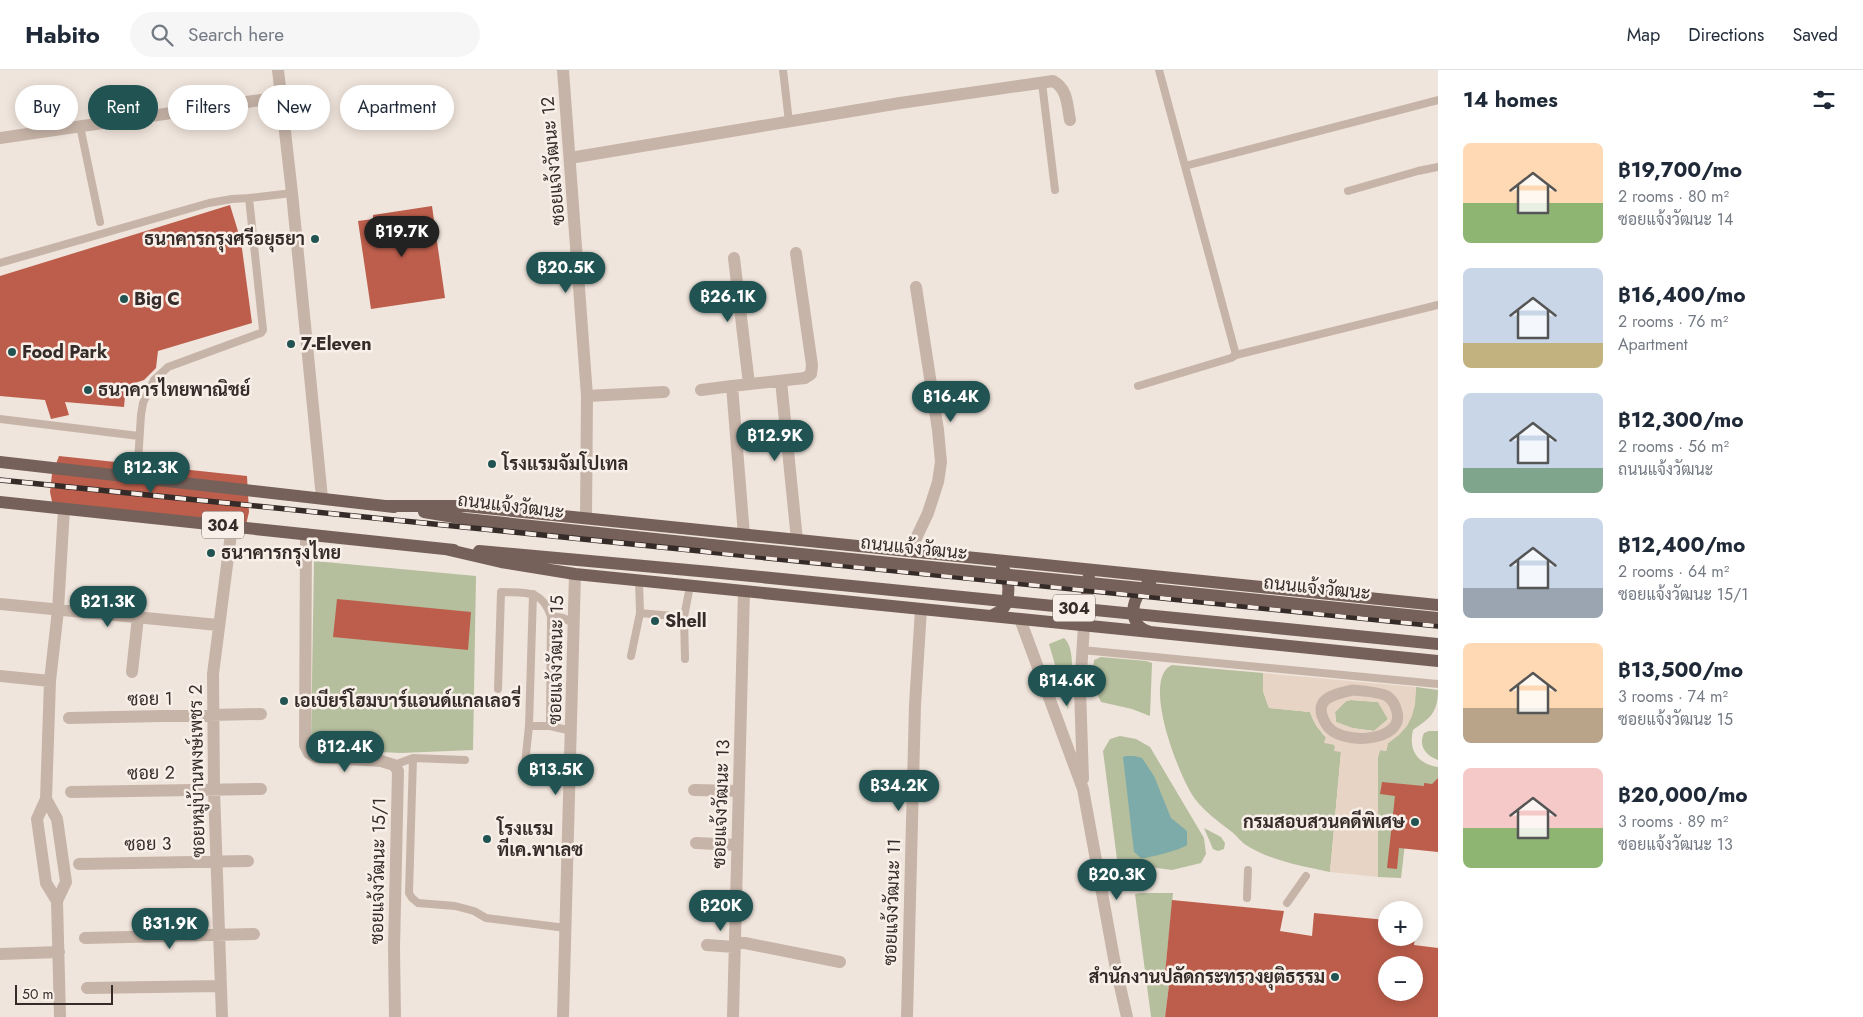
<!DOCTYPE html>
<meta charset="utf-8">
<style>
:root{--surface:#fff;--page:#f6f6f7;--text:#1f2937;--muted:#747a83;--line:#e0e1e3;--accent:#215352}
body{margin:0;font-family:Jost,Sarabun,sans-serif;background:var(--page);color:var(--text);height:100vh;display:flex;flex-direction:column;font-size:19px;white-space:nowrap}
*{box-sizing:border-box;margin:0}
p{font-size:16px;color:var(--muted)}
.icon{flex:none;width:28px;height:28px;fill:none;stroke:currentColor;stroke-width:2;stroke-linecap:round;stroke-linejoin:round}
.map{position:relative;flex:1;overflow:hidden}
.panel{display:flex;flex-direction:column;background:var(--surface);width:425px}
.panel>*{flex:none}
.banner{position:absolute;left:15px;top:15px;width:475px;height:45px;display:flex;gap:10px}
.fabs{position:absolute;left:1378px;top:831px;display:grid;gap:10px}
.fabs a{display:grid;place-items:center;width:45px;height:45px;border-radius:50%;background:var(--surface);box-shadow:0 2px 12px #0003;font-size:25px}
.scale{position:absolute;left:15px;bottom:12px;width:98px;box-sizing:border-box;padding-left:5px;border:2px solid #352b28;border-top:0;font-size:14px;line-height:18px;white-space:nowrap;color:#352b28;-webkit-text-stroke:4px #f8efe8;paint-order:stroke}
.price{position:absolute;translate:-50% -42px;padding:0 11px;border-radius:18px;background:var(--accent);color:#fff;font-size:16px;line-height:32px;filter:drop-shadow(0 1px 2px #0008)}
.price::after{content:'';position:absolute;left:50%;top:30px;width:15px;height:11px;margin-left:-8px;background:inherit;clip-path:polygon(0 0,100% 0,50% 100%)}
.price.on{background:#222;color:#fff}
ul{padding:0;list-style:none}
li{display:flex;align-items:center;gap:15px;height:125px;padding:0 25px}
li span{display:grid;place-items:center;flex:none;width:140px;height:100px;border-radius:8px;color:#555}
li>.icon{margin-inline-start:auto}
span .icon{width:60px;height:60px;fill:#fffc;stroke-width:1}
li b{font-size:21px}
h2{display:flex;justify-content:space-between;align-items:center;height:60px;padding:0 25px;font-size:21px}
.pill{padding:0 18px;border-radius:22px;background:var(--surface);box-shadow:0 2px 12px #0003;font-size:18px;line-height:45px}
.pill.on{background:var(--accent);color:#fff}
header{display:flex;align-items:center;gap:30px;box-sizing:border-box;height:70px;padding:0 25px;background:var(--surface);border-bottom:1px solid var(--line)}
header strong{font-size:24px}
nav{display:flex;gap:28px;margin-inline-start:auto;font-size:18px}
.search{width:350px;height:45px;background:var(--page);display:flex;align-items:center;gap:12px;box-sizing:border-box;padding:0 18px;border-radius:28px;color:var(--muted);font-size:19px}
main{display:flex;flex:1;min-height:0}
.map>svg:first-child{display:block}
.green{fill:#b5be9d}
.plaza{fill:#e7d4c4;fill-rule:evenodd}
.water{fill:#7daba9}
.building{fill:#bd5e4c;fill-rule:evenodd}
.lines{fill:none;stroke-linecap:round;stroke-linejoin:round}
.service{stroke:#c7b4a8;stroke-width:8}
.pedestrian{stroke:#c7b4a8;stroke-width:11}
.minor{stroke:#c7b4a8;stroke-width:12}
.tertiary{stroke:#c7b4a8;stroke-width:12}
.primary{stroke:#75615a;stroke-width:12}
.rail-casing{stroke:#352b28;stroke-width:5.5}
.rail{stroke:#f8efe8;stroke-width:4;stroke-dasharray:11;stroke-linecap:butt}
.primary-bridge{stroke:#75615a;stroke-width:12}
.poi-dot{fill:#215352;stroke:#f8efe8;stroke-width:2}
.labels{text-anchor:middle;dominant-baseline:central;stroke-width:5;stroke-linejoin:round;paint-order:stroke}
.shield{fill:#f8efe8;stroke:#706662;stroke-width:1}
.shield-label{font-size:16px;font-weight:bold;fill:#352b28}
.street-label{font-size:18px;fill:#352b28;stroke:#f8efe8}
.poi-label{font-size:18px;font-weight:bold;fill:#352b28;stroke:#f8efe8;text-anchor:start}
</style>
<header>
<strong>Habito</strong>
<div class="search"><svg class="icon" aria-label="search" viewBox="0 0 24 24"><circle cx="10" cy="10" r="6"/><path d="M15 15l6 6"/></svg>Search here</div>
<nav><a>Map</a><a>Directions</a><a>Saved</a></nav>
</header>
<main>
<div class="map">
<svg width="1438" height="947" viewBox="0 0 1438 947">
<rect width="100%" height="100%" fill="#f0e5dc"/>
<path class="green" d="M 314,491 L 476,506 L 473,680 L 401,683 L 314,679 L 311,670 Z
M 1064,568 C 1078,580 1070,623 1068,640 L 1049,574 Z
M 1101,587 L 1146,591 L 1152,593 L 1150,646 L 1132,639 L 1101,632 L 1092,614 L 1094,590 Z
M 1172,595 L 1263,603 L 1263,621 L 1269,638 L 1310,642 C 1315,659 1329,670 1341,682 L 1330,802 C 1302,796 1271,791 1246,775 C 1241,772 1237,766 1232,762 C 1219,752 1205,742 1195,729 C 1180,709 1140,609 1172,595 Z
M 1416,617 L 1438,620 C 1438,643 1430,648 1413,660 C 1408,681 1418,694 1438,697 L 1438,723 L 1411,722 L 1401,808 L 1378,807 L 1378,687 L 1380,680 L 1386,681 L 1388,673 C 1411,656 1414,645 1416,617 Z
M 1351,630 L 1378,632 L 1388,649 L 1374,661 L 1352,658 L 1336,652 L 1335,642 L 1346,631 Z
M 1429,661 L 1438,661 L 1438,690 C 1426,686 1418,676 1424,663 Z
M 1120,666 L 1136,669 L 1150,677 L 1204,768 L 1206,784 L 1201,793 L 1172,800 L 1119,793 L 1117,789 L 1103,681 L 1110,669 Z
M 1204,758 L 1221,767 L 1225,773 L 1224,779 L 1218,781 L 1213,779 Z
M 1142,823 L 1173,823 L 1164,914 L 1169,915 L 1165,947 L 1151,947 L 1135,824 Z"/>
<path class="plaza" d="M 1263,603 L 1416,617 L 1415,635 L 1412,646 L 1407,656 L 1399,665 L 1388,673 L 1386,681 L 1380,680 L 1378,687 L 1378,807 L 1330,802 L 1341,682 L 1334,681 L 1335,675 L 1324,673 L 1326,666 L 1317,657 L 1310,642 L 1269,638 L 1263,621 ZM 1351,630 L 1378,632 L 1388,649 L 1374,661 L 1352,658 L 1336,652 L 1335,642 L 1346,631 Z"/>
<path class="water" d="M 1126,686 L 1134,686 L 1142,688 L 1154,706 L 1171,748 L 1187,761 L 1187,775 C 1180,780 1150,788 1141,788 L 1134,782 L 1123,687 Z"/>
<path class="building" d="M 230,135 L 241,171 L 252,253 L 158,281 L 156,298 L 144,310 L 126,316 L 124,337 L 65,332 L 69,345 L 51,349 L 45,330 L 0,326 L 0,206 Z
M 432,136 L 445,228 L 371,239 L 358,151 L 373,149 L 373,145 Z
M 59,386 L 247,406 L 249,442 L 244,463 L 54,441 L 50,422 L 52,404 Z
M 337,529 L 471,542 L 468,580 L 333,567 Z
M 1438,708 L 1438,782 L 1399,778 L 1397,799 L 1387,798 L 1395,726 L 1380,724 L 1382,712 L 1424,716 L 1424,713 L 1432,714 Z
M 1172,830 L 1284,841 L 1280,861 L 1312,866 L 1314,843 L 1386,850 L 1386,868 L 1414,868 L 1414,852 L 1417,853 L 1414,875 L 1438,878 L 1438,947 L 1165,947 L 1169,915 L 1164,914 ZM 1386,895 L 1414,895 L 1414,922 L 1386,922 Z"/>
<g class="lines">
<path class="service" d="M 783,0 L 789,52
M 1159,0 L 1236,285
M 1042,13 L 1055,120
M 80,56 L 100,152
M 1185,96 L 1438,30
M 1348,121 L 1418,101 L 1438,97
M 249,128 L 292,123
M 0,193 L 209,133 L 232,129 L 249,128 L 263,260 L 261,263 L 255,265 L 168,297 L 154,310 L 143,333 L 141,345 L 137,407
M 1138,316 L 1231,288 L 1236,285 L 1438,235
M 0,349 L 139,366
M 639,511 L 640,543
M 533,524 L 529,656 L 525,694 L 528,698 L 555,698
M 1082,580 L 1438,614
M 631,586 L 640,543 L 684,547
M 685,589 L 684,547 L 690,516
M 498,619 L 501,522 C 527,523 541,519 551,546 L 563,548 L 574,553
M 529,656 L 550,656 L 572,661
M 550,656 L 551,546
M 413,688 L 409,823 L 412,828 L 418,833 L 455,836 L 474,841 L 486,848 L 566,858
M 394,695 L 413,688 L 465,690
M 1247,828 L 1248,800
M 1287,833 L 1306,806"/>
<path class="pedestrian" d="M 1353,620 C 1361,621 1380,622 1387,626 C 1392,629 1396,636 1397,642 C 1405,672 1339,677 1326,654 C 1311,629 1333,624 1353,620 Z"/>
<path class="minor" d="M 278,0 L 292,123 L 322,428
M 563,0 L 587,326 L 586,448
M 0,68 L 281,27
M 570,88 L 900,33 L 1053,11 C 1068,19 1067,35 1070,50
M 734,188 L 749,314
M 781,311 L 797,470
M 701,320 L 732,316
M 587,326 L 664,322
M 306,464 L 305,675 L 309,683 L 316,687 L 381,691 L 394,695 L 398,701 L 394,878 L 395,947
M 744,465 L 732,316 L 805,308 L 811,304 L 812,295 L 796,183
M 910,481 L 928,443 L 938,412 L 941,392 L 938,360 L 916,217
M 0,534 L 218,555
M 132,602 L 138,547
M 0,606 L 50,611
M 69,648 L 261,644
M 694,720 L 739,721
M 71,722 L 261,719
M 46,729 L 57,749 L 66,812 L 57,831 L 60,947
M 696,773 L 737,775
M 79,794 L 248,791
M 57,831 L 46,813 L 37,749 L 46,729 L 50,611 L 58,540 L 64,439
M 85,868 L 254,864
M 735,871 L 840,892
M 707,875 L 734,877
M 0,884 L 59,882
M 87,918 L 220,916
M 222,947 L 214,720 L 213,604 L 232,456
M 563,947 L 575,504
M 733,947 L 744,521
M 907,947 L 915,635 L 921,539"/>
<path class="tertiary" d="M 1020,549 L 1083,719 L 1115,894 L 1127,947
M 1083,709 L 1080,619 L 1084,555"/>
<path class="primary" d="M 0,392 L 394,437
M 0,432 L 454,480
M 387,436 L 465,436 L 1438,535
M 424,442 L 466,449 L 712,475
M 445,479 L 501,492 L 575,504 L 1438,591
M 479,481 L 710,502
M 1150,513 C 1136,521 1127,542 1139,556 C 1141,558 1147,561 1150,562
M 991,546 C 994,544 999,542 1002,540 C 1011,530 1010,507 1002,497
M 1084,555 L 1089,504"/>
<defs>
<path id="rail" d="M 0,410 L 1438,556"/>
</defs>
<use href="#rail" class="rail-casing"/>
<use href="#rail" class="rail"/>
<path class="primary-bridge" d="M 712,475 L 1438,548
M 710,502 L 1438,574"/>
</g>
<g class="poi-dot">
<circle cx="315" cy="169" r="5"/>
<circle cx="124" cy="229" r="5"/>
<circle cx="291" cy="274" r="5"/>
<circle cx="12" cy="282" r="5"/>
<circle cx="88" cy="320" r="5"/>
<circle cx="492" cy="394" r="5"/>
<circle cx="211" cy="483" r="5"/>
<circle cx="655" cy="551" r="5"/>
<circle cx="284" cy="631" r="5"/>
<circle cx="1415" cy="752" r="5"/>
<circle cx="487" cy="769" r="5"/>
<circle cx="1335" cy="907" r="5"/>
</g>
<g class="labels">
<g class="shield">
<rect x="202" y="441.5" width="42" height="27" rx="4"/>
<rect x="1053" y="524.5" width="42" height="27" rx="4"/>
</g>
<g class="shield-label">
<text x="223" y="455">304</text>
<text x="1074" y="538">304</text>
</g>
<g class="street-label">
<text transform="translate(553 91) rotate(-95)">ซอยแจ้งวัฒนะ 12</text>
<text transform="translate(511 436) rotate(7)">ถนนแจ้งวัฒนะ</text>
<text transform="translate(914 478) rotate(6)">ถนนแจ้งวัฒนะ</text>
<text transform="translate(1317 518) rotate(6)">ถนนแจ้งวัฒนะ</text>
<text transform="translate(556 590) rotate(-89)">ซอยแจ้งวัฒนะ 15</text>
<text transform="translate(150 629) rotate(-1)">ซอย 1</text>
<text transform="translate(197 701) rotate(-91)">ซอยหมู่บ้านพงษ์เพชร 2</text>
<text transform="translate(151 703) rotate(-1)">ซอย 2</text>
<text transform="translate(721 734) rotate(-88)">ซอยแจ้งวัฒนะ 13</text>
<text transform="translate(148 774) rotate(-1)">ซอย 3</text>
<text transform="translate(378 801) rotate(-89)">ซอยแจ้งวัฒนะ 15/1</text>
<text transform="translate(892 832) rotate(-88)">ซอยแจ้งวัฒนะ 11</text>
</g>
<g class="poi-label">
<text x="305" y="169" text-anchor="end">ธนาคารกรุงศรีอยุธยา</text>
<text x="134" y="229">Big C</text>
<text x="301" y="274">7-Eleven</text>
<text x="22" y="282">Food Park</text>
<text x="98" y="320">ธนาคารไทยพาณิชย์</text>
<text x="502" y="394">โรงแรมจัมโปเทล</text>
<text x="221" y="483">ธนาคารกรุงไทย</text>
<text x="665" y="551">Shell</text>
<text x="294" y="631">เอเบียร์โฮมบาร์แอนด์แกลเลอรี่</text>
<text x="1405" y="752" text-anchor="end">กรมสอบสวนคดีพิเศษ</text>
<text x="497" y="759">โรงแรม<tspan x="497" dy="21">ทีเค.พาเลซ</tspan></text>
<text x="1325" y="907" text-anchor="end">สำนักงานปลัดกระทรวงยุติธรรม</text>
</g>
</g>
</svg>
<div class="fabs">
<a>+</a>
<a>−</a>
</div>
<div class="scale">50 m</div>
<b class="price on" style="left:402px;top:188px">฿19.7K</b>
<b class="price" style="left:566px;top:224px">฿20.5K</b>
<b class="price" style="left:728px;top:253px">฿26.1K</b>
<b class="price" style="left:951px;top:353px">฿16.4K</b>
<b class="price" style="left:775px;top:392px">฿12.9K</b>
<b class="price" style="left:151px;top:424px">฿12.3K</b>
<b class="price" style="left:108px;top:558px">฿21.3K</b>
<b class="price" style="left:1067px;top:637px">฿14.6K</b>
<b class="price" style="left:345px;top:703px">฿12.4K</b>
<b class="price" style="left:556px;top:726px">฿13.5K</b>
<b class="price" style="left:899px;top:742px">฿34.2K</b>
<b class="price" style="left:1117px;top:831px">฿20.3K</b>
<b class="price" style="left:721px;top:862px">฿20K</b>
<b class="price" style="left:170px;top:880px">฿31.9K</b>
<div class="banner">
<a class="pill">Buy</a>
<a class="pill on">Rent</a>
<a class="pill">Filters</a>
<a class="pill">New</a>
<a class="pill">Apartment</a>
</div>
</div>
<section class="panel">
<h2>14 homes<svg class="icon" aria-label="filters" viewBox="0 0 24 24"><path d="M4 7h16M4 17h16"/><circle cx="9" cy="7" r="2"/><circle cx="15" cy="17" r="2"/></svg></h2>
<ul>
<li><span style="background:linear-gradient(#ffd9b3 60%,#8fb573 0)"><svg class="icon" aria-label="home" viewBox="0 0 24 24"><path d="M3 11l9-7 9 7M6 9v11h12V9"/></svg></span><div><b>฿19,700/mo</b><p>2 rooms · 80 m²</p><p>ซอยแจ้งวัฒนะ 14</p></div></li>
<li><span style="background:linear-gradient(#c9d6e8 75%,#c2b280 0)"><svg class="icon" aria-label="home" viewBox="0 0 24 24"><path d="M3 11l9-7 9 7M6 9v11h12V9"/></svg></span><div><b>฿16,400/mo</b><p>2 rooms · 76 m²</p><p>Apartment</p></div></li>
<li><span style="background:linear-gradient(#c9d6e8 75%,#7fa58c 0)"><svg class="icon" aria-label="home" viewBox="0 0 24 24"><path d="M3 11l9-7 9 7M6 9v11h12V9"/></svg></span><div><b>฿12,300/mo</b><p>2 rooms · 56 m²</p><p>ถนนแจ้งวัฒนะ</p></div></li>
<li><span style="background:linear-gradient(#c9d6e8 70%,#9aa5b1 0)"><svg class="icon" aria-label="home" viewBox="0 0 24 24"><path d="M3 11l9-7 9 7M6 9v11h12V9"/></svg></span><div><b>฿12,400/mo</b><p>2 rooms · 64 m²</p><p>ซอยแจ้งวัฒนะ 15/1</p></div></li>
<li><span style="background:linear-gradient(#ffd9b3 65%,#b9a48a 0)"><svg class="icon" aria-label="home" viewBox="0 0 24 24"><path d="M3 11l9-7 9 7M6 9v11h12V9"/></svg></span><div><b>฿13,500/mo</b><p>3 rooms · 74 m²</p><p>ซอยแจ้งวัฒนะ 15</p></div></li>
<li><span style="background:linear-gradient(#f6c9c9 60%,#8fb573 0)"><svg class="icon" aria-label="home" viewBox="0 0 24 24"><path d="M3 11l9-7 9 7M6 9v11h12V9"/></svg></span><div><b>฿20,000/mo</b><p>3 rooms · 89 m²</p><p>ซอยแจ้งวัฒนะ 13</p></div></li>
</ul>
</section>
</main>
